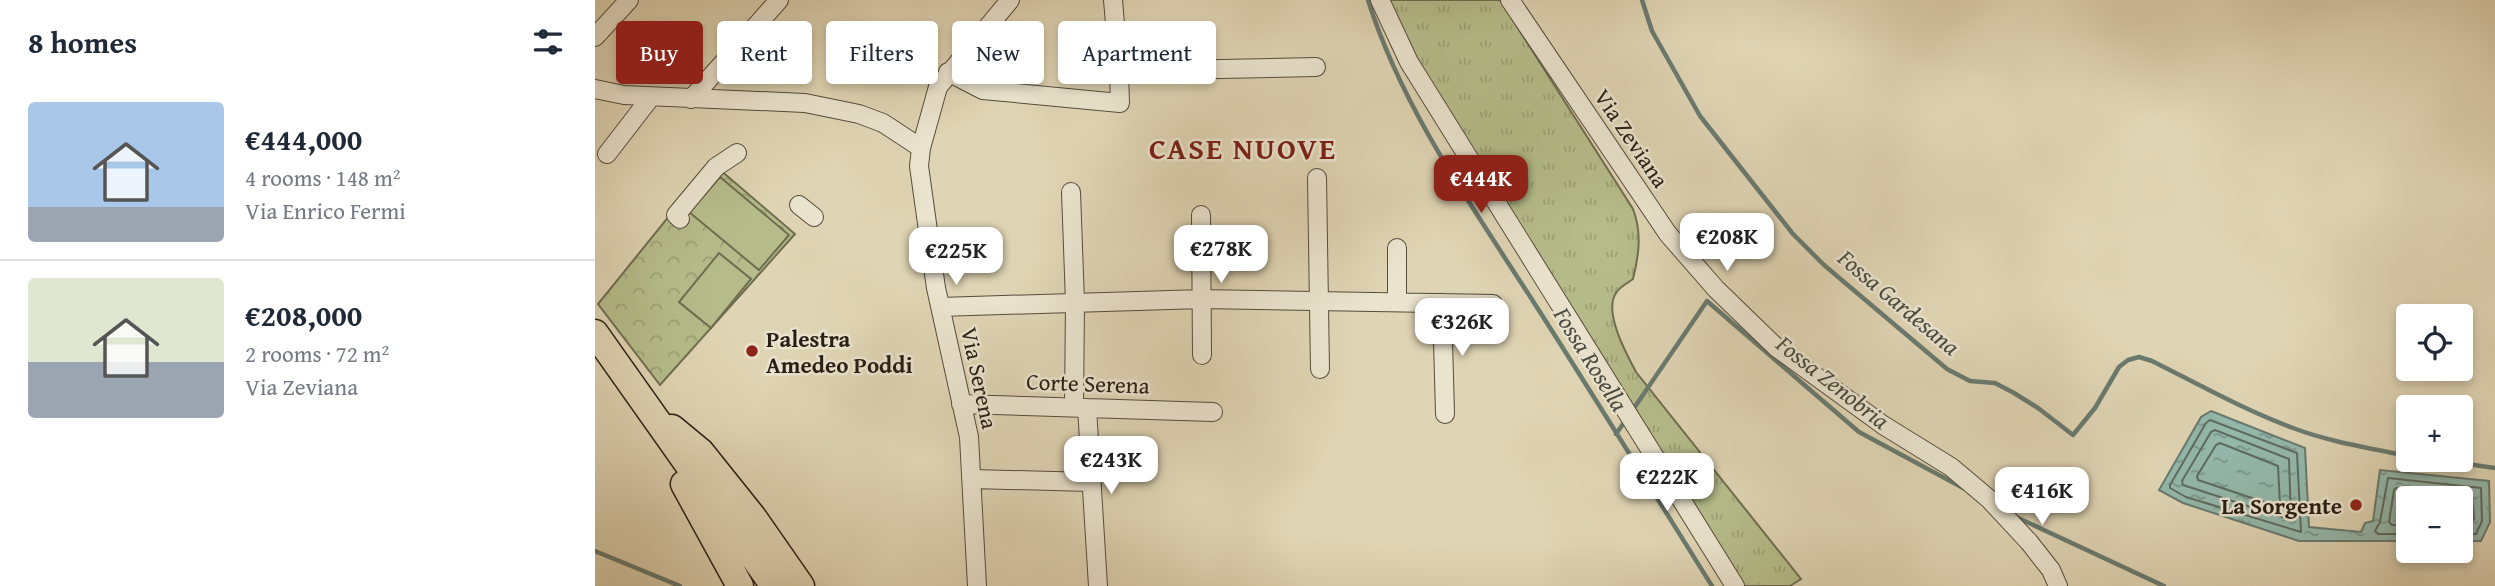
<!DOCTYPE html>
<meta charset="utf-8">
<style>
:root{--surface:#fff;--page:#f6f6f7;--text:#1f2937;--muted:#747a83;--line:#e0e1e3;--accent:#8f2418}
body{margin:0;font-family:"Gentium Book Plus",serif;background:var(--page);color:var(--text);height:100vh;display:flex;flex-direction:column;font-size:26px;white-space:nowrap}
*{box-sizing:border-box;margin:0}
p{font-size:23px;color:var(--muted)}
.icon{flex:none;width:38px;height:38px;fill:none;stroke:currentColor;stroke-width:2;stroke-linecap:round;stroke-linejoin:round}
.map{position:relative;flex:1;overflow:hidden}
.details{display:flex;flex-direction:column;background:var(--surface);width:595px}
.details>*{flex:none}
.hud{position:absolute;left:21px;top:21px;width:665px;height:63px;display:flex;gap:14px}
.fabs{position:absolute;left:1801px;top:304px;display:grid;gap:14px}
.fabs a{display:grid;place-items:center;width:77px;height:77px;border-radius:7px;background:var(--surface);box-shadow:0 4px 10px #0003;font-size:35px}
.price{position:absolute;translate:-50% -60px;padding:0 16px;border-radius:14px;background:#fff;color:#222;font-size:23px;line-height:46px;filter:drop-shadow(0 2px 4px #0008)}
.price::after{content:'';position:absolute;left:50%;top:42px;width:21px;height:16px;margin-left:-10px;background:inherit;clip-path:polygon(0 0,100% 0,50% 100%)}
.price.current{background:var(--accent);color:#fff}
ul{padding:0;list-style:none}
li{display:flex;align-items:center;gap:21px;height:175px;padding:0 28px}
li+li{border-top:2px solid var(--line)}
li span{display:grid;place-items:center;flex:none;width:196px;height:140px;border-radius:7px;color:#555}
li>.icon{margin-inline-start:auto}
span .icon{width:84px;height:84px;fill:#fffc;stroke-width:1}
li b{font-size:30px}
h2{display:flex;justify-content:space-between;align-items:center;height:84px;padding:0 28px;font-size:30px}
.pill{padding:0 24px;border-radius:7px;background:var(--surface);box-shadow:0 4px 10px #0003;font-size:24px;line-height:63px}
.pill.current{background:var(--accent);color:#fff}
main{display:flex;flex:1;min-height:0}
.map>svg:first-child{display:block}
.grass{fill:url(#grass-tufts);stroke:#6f6d50;stroke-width:2}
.park{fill:url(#park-crowns);stroke:#6f6d50;stroke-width:2}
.pitch{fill:#b5bc8a;stroke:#6f6d50;stroke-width:2}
.water{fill:url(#water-ripples);stroke:#697a6f;stroke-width:2}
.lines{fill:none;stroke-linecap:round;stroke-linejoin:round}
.shore{stroke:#5e6b60;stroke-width:2}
.stream{stroke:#697a6f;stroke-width:4.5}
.minor-casing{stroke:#564c3c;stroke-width:20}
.highway-casing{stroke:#291e15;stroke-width:29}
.minor{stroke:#eae3ce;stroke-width:18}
.highway{stroke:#dfd4b3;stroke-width:26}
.poi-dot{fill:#8f2418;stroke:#eae3ce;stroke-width:2.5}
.labels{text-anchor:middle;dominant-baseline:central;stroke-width:5;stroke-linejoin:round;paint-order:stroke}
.street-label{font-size:23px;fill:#291e15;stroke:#eae3ce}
.poi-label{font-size:23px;font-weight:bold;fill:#291e15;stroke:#eae3ce;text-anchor:start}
.water-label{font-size:24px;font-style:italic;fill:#494c42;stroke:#eae3ce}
.district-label{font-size:30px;font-weight:bold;letter-spacing:2px;fill:#7a1f14;stroke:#eae3ce}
</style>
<main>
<section class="details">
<h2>8 homes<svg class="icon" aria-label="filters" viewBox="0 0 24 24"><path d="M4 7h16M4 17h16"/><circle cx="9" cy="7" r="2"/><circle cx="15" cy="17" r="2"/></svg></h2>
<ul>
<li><span style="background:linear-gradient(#a9c7e8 75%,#9aa5b1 0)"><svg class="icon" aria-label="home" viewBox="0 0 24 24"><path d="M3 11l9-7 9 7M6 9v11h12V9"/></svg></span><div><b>€444,000</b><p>4 rooms · 148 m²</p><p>Via Enrico Fermi</p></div></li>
<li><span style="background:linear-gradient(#dfe7d0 60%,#9aa5b1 0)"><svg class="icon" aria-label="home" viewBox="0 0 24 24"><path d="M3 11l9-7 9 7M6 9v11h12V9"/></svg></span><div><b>€208,000</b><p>2 rooms · 72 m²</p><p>Via Zeviana</p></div></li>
</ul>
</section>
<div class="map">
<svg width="1900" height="586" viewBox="0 0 1900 586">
<defs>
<pattern id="grass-tufts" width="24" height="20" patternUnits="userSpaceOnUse" patternTransform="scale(1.75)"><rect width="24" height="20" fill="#b5bc8a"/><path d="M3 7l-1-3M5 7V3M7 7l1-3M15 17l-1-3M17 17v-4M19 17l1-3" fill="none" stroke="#9ca176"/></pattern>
<pattern id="park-crowns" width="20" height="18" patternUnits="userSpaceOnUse" patternTransform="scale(1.75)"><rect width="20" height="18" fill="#b5bc8a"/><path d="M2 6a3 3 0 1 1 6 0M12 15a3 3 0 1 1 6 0" fill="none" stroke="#9ca176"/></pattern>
<pattern id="water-ripples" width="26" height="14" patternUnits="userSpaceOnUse" patternTransform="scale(1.75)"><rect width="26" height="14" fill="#93b8ab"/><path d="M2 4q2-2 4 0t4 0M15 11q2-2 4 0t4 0" fill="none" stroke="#78958a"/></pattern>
</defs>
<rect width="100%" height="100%" fill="#dfd4b3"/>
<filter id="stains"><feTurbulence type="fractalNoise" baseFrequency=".00286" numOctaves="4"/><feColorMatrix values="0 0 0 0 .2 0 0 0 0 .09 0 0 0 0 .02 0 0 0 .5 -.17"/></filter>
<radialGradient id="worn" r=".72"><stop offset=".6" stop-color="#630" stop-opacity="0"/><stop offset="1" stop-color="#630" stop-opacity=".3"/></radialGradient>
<path class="grass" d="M 794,0 L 905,0 L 1038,209 C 1047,232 1044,255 1038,279 C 1033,283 1024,287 1021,293 C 1008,312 1032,355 1041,372 L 1206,579 L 1195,586 L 1145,586 L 816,54 Z"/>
<path class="park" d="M 117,163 L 200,234 L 65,385 L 3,304 Z"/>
<path class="pitch" d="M 125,177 L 194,235 L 164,270 L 94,212 Z
M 124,253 L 156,279 L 116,328 L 84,302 Z"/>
<path class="water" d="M 1616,411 L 1710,448 L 1714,527 L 1766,532 L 1770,523 L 1778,521 L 1785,470 L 1894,481 L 1895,522 L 1886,541 L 1866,541 L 1866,499 L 1813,499 L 1813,541 L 1704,541 L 1588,503 L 1564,490 L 1606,417 Z"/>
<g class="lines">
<path class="shore" d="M 1615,420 L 1702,453 L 1706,532 L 1591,497 L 1575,488 L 1575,485 L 1611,423 Z
M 1620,430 L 1694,459 L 1696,520 L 1588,485 L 1587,481 L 1616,432 Z
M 1625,443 L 1683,466 L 1685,505 L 1681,506 L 1603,480 L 1602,476 L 1621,445 Z
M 1813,525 L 1797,525 L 1794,522 L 1799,490 L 1801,488 L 1877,495 L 1879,519 L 1875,525 L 1866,525
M 1813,534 L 1783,534 L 1780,531 L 1785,522 L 1793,478 L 1886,488 L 1887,521 L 1881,534 L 1866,534"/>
<path class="stream" d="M 773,0 C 807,108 875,203 936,298 C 997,393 1057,490 1117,586
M 1047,0 L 1057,31 L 1105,116 L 1198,234 L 1229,265 L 1352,369 L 1375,381 L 1400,383 L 1419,393 L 1443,408 L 1478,435 L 1500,408 L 1524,367 L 1533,360 L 1544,357 L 1557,361 C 1603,384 1649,410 1698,428 C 1735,442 1774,448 1813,456
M 1037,411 L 1112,301 L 1264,432 L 1370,489
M 1021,434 L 1030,421
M 1844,460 L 1900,468
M 1421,517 L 1569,586
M 0,551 L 85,586"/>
<defs>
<path id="minor" d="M 518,0 L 524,71 L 721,67
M 785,0 L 814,62 L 1140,586
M 915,0 L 1073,234 L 1121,289 L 1182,348 L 1288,425 L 1356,467 L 1394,499 L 1434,542 L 1456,570 L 1463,586
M 0,37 L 34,0
M 353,72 L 388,90 L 525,103 L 524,71
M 0,89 L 29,95 L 210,103 L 264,114 L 288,123 L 326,148
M 96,99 L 184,0
M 12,154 L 56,97
M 722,178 L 725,369
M 476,192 L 480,302 L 479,407
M 204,205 L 219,217
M 606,215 L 607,355
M 85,219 L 81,215 L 121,167 L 142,153
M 802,302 L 802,248
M 847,303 L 850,414
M 345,307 L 607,299 L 898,304
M 366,404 L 618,412
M 492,408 L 503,586
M 377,479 L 496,482
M 382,586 L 374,437 L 341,288 L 324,166 L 326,148 L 343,87 L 415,0"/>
<path id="highway" d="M 0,333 L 179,586
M 77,428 L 106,452 L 158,517 L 206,586
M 89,484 L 145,586"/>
</defs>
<use href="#minor" class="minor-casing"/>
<use href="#highway" class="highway-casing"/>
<use href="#minor" class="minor"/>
<use href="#highway" class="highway"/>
</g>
<g class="poi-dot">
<circle cx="157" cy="351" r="7"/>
<circle cx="1761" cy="505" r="7"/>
</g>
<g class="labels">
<g class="street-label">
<text transform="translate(1037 138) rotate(56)">Via Zeviana</text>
<text transform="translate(385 378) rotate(78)">Via Serena</text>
<text transform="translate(493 383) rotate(2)">Corte Serena</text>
</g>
<g class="poi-label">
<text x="171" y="338">Palestra<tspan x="171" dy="26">Amedeo Poddi</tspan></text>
<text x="1747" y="505" text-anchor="end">La Sorgente</text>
</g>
<g class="water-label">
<text transform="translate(1304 302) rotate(40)">Fossa Gardesana</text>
<text transform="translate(996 359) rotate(58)">Fossa Rosella</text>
<text transform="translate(1238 382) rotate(38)">Fossa Zenobria</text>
</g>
<g class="district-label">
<text x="648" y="148">CASE NUOVE</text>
</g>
</g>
<rect width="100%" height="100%" filter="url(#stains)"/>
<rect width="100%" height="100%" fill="url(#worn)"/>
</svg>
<div class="fabs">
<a><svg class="icon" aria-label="locate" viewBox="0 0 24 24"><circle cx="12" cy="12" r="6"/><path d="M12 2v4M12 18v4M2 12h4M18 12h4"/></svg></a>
<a>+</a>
<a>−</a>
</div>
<b class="price current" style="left:886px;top:215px">€444K</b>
<b class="price" style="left:1132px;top:273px">€208K</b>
<b class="price" style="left:626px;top:285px">€278K</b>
<b class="price" style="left:361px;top:287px">€225K</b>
<b class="price" style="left:867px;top:358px">€326K</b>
<b class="price" style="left:516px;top:496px">€243K</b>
<b class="price" style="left:1072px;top:513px">€222K</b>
<b class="price" style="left:1447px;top:527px">€416K</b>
<div class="hud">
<a class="pill current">Buy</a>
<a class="pill">Rent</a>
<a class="pill">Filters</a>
<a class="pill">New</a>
<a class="pill">Apartment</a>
</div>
</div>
</main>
